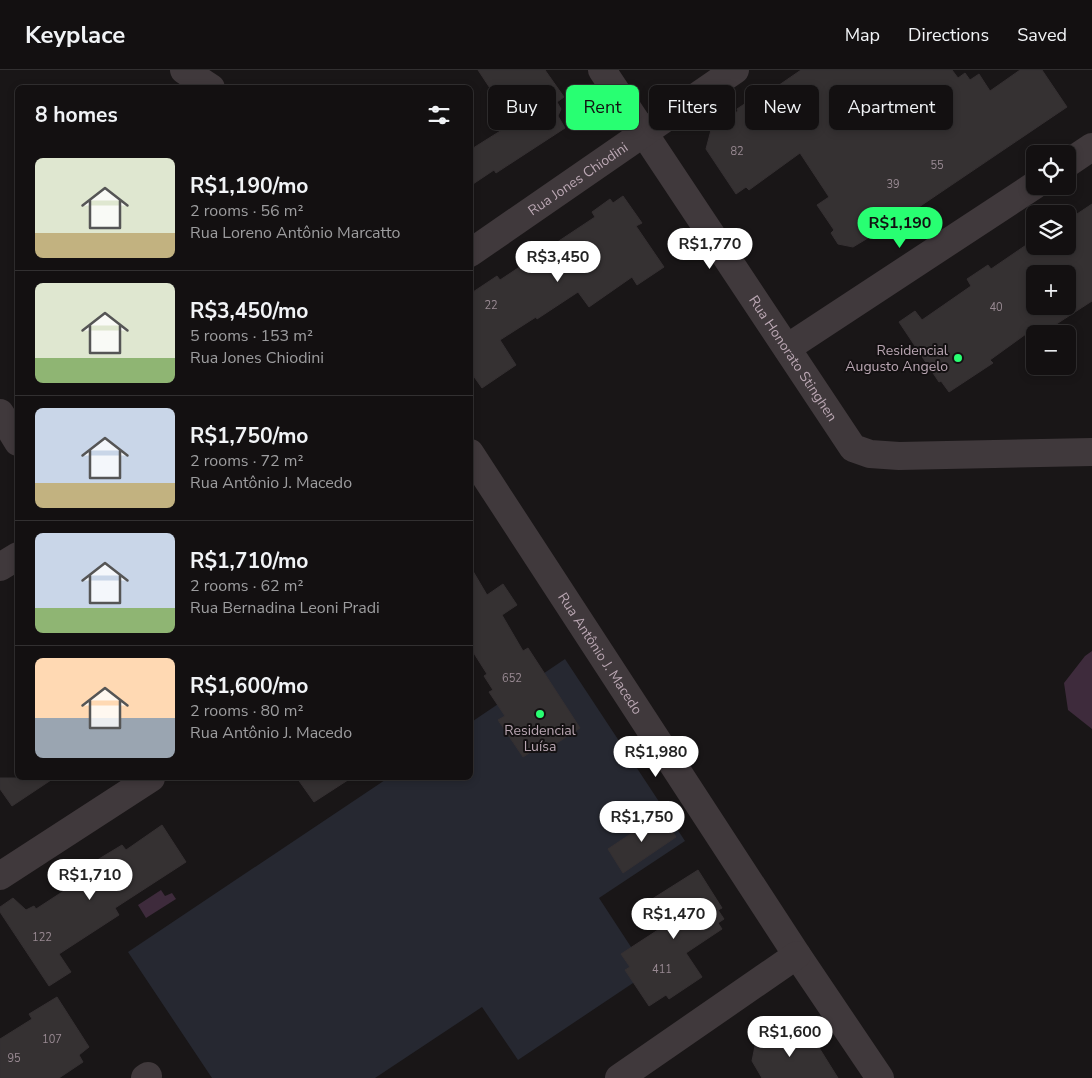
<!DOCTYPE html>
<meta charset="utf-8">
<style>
:root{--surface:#131011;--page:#1c191a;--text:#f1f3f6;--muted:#9d9d9f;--line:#323031;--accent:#28ff72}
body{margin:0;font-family:"Nunito Sans",sans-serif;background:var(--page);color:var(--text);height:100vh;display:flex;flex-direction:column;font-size:19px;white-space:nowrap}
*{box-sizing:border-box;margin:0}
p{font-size:16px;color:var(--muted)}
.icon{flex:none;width:28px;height:28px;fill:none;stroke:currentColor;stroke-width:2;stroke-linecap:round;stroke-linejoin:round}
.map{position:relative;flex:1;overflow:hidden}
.sheet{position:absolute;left:15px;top:15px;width:458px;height:695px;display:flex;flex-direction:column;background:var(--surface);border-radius:8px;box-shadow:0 2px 8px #0003,0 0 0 1px var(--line)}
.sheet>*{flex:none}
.banner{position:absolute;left:488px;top:15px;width:475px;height:45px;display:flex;gap:10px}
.buttons{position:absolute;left:1026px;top:75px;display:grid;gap:10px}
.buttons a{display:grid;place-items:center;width:50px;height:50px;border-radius:8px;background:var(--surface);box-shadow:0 2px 8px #0003,0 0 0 1px var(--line);font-size:25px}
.price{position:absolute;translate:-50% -42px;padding:0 11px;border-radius:18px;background:#fff;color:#222;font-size:16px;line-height:32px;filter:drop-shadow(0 1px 2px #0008)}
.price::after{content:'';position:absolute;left:50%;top:30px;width:15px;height:11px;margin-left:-8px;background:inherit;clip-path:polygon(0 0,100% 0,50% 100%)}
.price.active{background:var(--accent);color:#111}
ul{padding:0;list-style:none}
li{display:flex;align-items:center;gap:15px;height:125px;padding:0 20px}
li+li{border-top:1px solid var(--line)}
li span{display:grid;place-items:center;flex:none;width:140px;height:100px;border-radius:8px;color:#555}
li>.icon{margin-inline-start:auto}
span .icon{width:60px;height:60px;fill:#fffc;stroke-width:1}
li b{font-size:21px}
h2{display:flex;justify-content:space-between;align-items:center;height:60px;padding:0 20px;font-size:21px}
.tag{padding:0 18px;border-radius:8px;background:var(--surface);box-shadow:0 2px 8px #0003,0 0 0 1px var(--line);font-size:18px;line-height:45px}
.tag.active{background:var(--accent);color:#111}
header{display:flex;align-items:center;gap:30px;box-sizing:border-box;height:70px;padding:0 25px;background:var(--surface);border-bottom:1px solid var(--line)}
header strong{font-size:24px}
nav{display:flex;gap:28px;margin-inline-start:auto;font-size:18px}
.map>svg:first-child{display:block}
.green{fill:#262831}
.water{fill:#3e2b3c}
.building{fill:#353132;stroke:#353032;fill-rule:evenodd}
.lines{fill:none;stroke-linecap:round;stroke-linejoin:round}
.minor{stroke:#40393c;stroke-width:28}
.poi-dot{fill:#28ff72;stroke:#141112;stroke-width:2}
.labels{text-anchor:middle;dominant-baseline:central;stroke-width:4;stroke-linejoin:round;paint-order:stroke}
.number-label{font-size:11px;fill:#998a93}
.street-label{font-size:14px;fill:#baa7b3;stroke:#141112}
.poi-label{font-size:14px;fill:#baa7b3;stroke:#141112;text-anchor:end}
</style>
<header>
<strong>Keyplace</strong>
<nav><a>Map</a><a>Directions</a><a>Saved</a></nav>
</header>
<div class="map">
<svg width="1092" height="1008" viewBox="0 0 1092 1008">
<rect width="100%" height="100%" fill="#191617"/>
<path class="green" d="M 565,589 L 685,771 L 599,828 L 648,903 L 518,990 L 482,937 L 375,1008 L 212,1008 L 128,882 L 388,708 L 470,708 L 470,653 Z"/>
<path class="water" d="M 1092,581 L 1092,659 L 1068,640 L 1064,613 L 1085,586 Z
M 161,820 L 165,826 L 172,823 L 176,829 L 146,848 L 138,835 Z"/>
<path class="building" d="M 478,0 L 545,0 L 564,27 L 557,32 L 561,39 L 558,46 L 565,58 L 496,103 L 494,100 L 470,116 L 470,80 L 513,53 Z
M 801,0 L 952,0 L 958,8 L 965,3 L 970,10 L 979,4 L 990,21 L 1020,0 L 1042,0 L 1067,37 L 916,139 L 853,177 L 838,174 L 831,163 L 834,160 L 817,135 L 829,127 L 800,83 L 749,120 L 746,117 L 736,124 L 706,79 L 711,60 L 738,41 L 737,39 L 767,19 L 769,22 Z
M 623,126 L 642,153 L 636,156 L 664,197 L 637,215 L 632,207 L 589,237 L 578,222 L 537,249 L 536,247 L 500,270 L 516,295 L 482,318 L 470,301 L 470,224 L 497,206 L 500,210 L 595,147 L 592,142 L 610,129 L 613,133 Z
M 1092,134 L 1092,231 L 1041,264 L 1026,264 L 990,290 L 993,293 L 949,322 L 941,311 L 939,312 L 899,252 L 915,241 L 922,250 L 971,216 L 967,209 L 988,195 L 991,199 L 1035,169 L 1035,176 L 1068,176 L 1068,150 ZM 1035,204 L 1068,204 L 1068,236 L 1035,236 Z
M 470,496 L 487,525 L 503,514 L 517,535 L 502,545 L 523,581 L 528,578 L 580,658 L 543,682 L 540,676 L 523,687 L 498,650 L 505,646 L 489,622 L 493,620 L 484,606 L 487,604 L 470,577 Z
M 0,708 L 54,708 L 12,736 L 0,719 Z
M 297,708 L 351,708 L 314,732 Z
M 662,743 L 676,767 L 623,803 L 608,779 Z
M 162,755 L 186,792 L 115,838 L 119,845 L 59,884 L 71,902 L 49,916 L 0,842 L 0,837 L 13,828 L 26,840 L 34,836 L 36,839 L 76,813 L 74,811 L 82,806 L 79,801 L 122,775 L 126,780 Z
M 698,800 L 722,838 L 718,840 L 724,849 L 718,853 L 722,859 L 686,883 L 702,907 L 669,929 L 666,925 L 649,936 L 625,900 L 630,897 L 621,884 L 664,856 L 649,831 Z
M 57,927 L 89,977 L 79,985 L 83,992 L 59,1008 L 0,1008 L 0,969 L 32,949 L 29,944 Z
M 796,955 L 807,974 L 818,976 L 838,1008 L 762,1008 L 752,991 L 757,966 L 776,969 Z"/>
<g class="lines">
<g class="minor">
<path d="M 184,0 L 211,18"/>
<path id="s1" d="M 602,0 L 853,378 L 870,384 L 899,386 L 1092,382"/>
<path d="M 1068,93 L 1092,77"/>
<path id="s2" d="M 470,183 L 735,0"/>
<path d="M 787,278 L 1035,115"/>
<path d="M 0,343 L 18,372"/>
<path id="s3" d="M 470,383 L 797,885 L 880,1008"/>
<path d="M 0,497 L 18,486"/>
<path d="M 0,806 L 151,708"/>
<path d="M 145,1008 L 148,1006"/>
<path d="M 619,1008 L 797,885"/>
</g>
</g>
<g class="poi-dot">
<circle cx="958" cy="288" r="5"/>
<circle cx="540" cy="644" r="5"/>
</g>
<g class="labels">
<g class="number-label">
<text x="737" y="81">82</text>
<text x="937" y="95">55</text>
<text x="893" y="114">39</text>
<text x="491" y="235">22</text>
<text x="996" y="237">40</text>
<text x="512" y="608">652</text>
<text x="42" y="867">122</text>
<text x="662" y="899">411</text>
<text x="52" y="969">107</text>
<text x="14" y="988">95</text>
</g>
<g class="street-label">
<text stroke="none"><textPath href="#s2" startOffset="131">Rua Jones Chiodini</textPath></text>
<text stroke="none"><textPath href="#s1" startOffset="346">Rua Honorato Stinghen</textPath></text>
<text stroke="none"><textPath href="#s3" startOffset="239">Rua Antônio J. Macedo</textPath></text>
</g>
<g class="poi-label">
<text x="948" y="280">Residencial<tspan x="948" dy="16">Augusto Angelo</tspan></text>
<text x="540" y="660" text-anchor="middle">Residencial<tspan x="540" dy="16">Luísa</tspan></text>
</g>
</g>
</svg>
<div class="buttons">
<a><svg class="icon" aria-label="locate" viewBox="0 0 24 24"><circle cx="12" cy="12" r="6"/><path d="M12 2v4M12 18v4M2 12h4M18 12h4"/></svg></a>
<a><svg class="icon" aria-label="layers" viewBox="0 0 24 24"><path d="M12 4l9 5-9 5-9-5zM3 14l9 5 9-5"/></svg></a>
<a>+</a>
<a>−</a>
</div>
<b class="price active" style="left:900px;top:179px">R$1,190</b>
<b class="price" style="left:710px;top:200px">R$1,770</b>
<b class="price" style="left:558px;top:213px">R$3,450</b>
<b class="price" style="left:656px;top:708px">R$1,980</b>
<b class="price" style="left:642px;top:773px">R$1,750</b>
<b class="price" style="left:90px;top:831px">R$1,710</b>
<b class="price" style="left:674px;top:870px">R$1,470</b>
<b class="price" style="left:790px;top:988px">R$1,600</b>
<div class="banner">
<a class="tag">Buy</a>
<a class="tag active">Rent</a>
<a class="tag">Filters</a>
<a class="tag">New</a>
<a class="tag">Apartment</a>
</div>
<section class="sheet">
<h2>8 homes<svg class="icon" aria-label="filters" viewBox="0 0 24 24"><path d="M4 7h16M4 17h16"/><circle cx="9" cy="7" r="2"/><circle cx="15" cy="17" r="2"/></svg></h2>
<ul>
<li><span style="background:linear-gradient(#dfe7d0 75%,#c2b280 0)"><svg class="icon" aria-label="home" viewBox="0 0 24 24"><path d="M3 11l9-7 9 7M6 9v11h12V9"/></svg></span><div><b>R$1,190/mo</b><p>2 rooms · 56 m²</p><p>Rua Loreno Antônio Marcatto</p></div></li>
<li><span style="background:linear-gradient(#dfe7d0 75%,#8fb573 0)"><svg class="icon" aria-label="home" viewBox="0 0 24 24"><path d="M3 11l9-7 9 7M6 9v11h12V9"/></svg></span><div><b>R$3,450/mo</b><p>5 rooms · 153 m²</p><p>Rua Jones Chiodini</p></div></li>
<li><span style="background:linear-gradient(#c9d6e8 75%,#c2b280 0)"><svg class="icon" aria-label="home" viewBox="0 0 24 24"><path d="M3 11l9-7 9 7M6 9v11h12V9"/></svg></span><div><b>R$1,750/mo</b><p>2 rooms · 72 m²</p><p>Rua Antônio J. Macedo</p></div></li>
<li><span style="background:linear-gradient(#c9d6e8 75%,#8fb573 0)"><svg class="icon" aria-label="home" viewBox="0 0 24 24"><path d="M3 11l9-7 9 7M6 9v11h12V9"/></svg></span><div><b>R$1,710/mo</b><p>2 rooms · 62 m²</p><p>Rua Bernadina Leoni Pradi</p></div></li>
<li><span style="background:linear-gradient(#ffd9b3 60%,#9aa5b1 0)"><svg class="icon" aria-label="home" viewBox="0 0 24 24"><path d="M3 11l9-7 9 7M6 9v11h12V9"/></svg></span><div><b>R$1,600/mo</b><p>2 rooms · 80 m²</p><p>Rua Antônio J. Macedo</p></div></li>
</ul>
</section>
</div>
